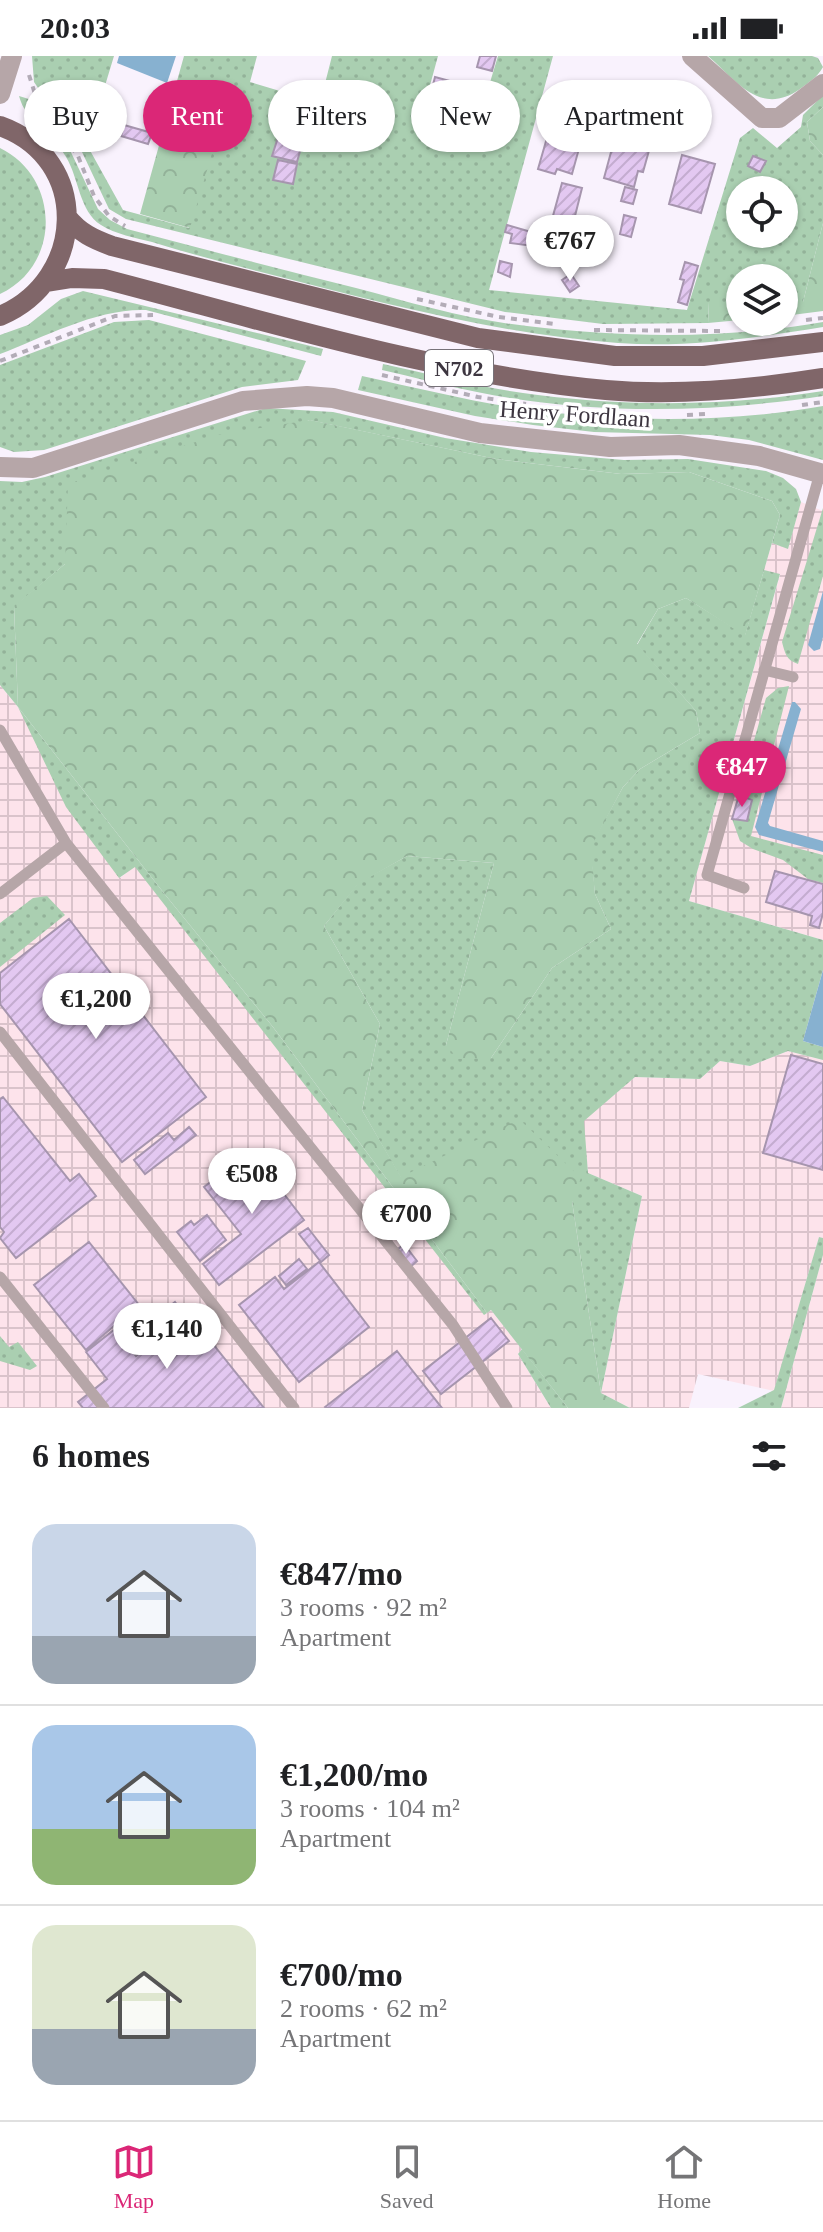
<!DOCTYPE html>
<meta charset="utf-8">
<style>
:root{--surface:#fff;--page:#f6f6f6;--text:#202124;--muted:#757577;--line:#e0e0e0;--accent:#db2777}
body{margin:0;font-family:Georgia,serif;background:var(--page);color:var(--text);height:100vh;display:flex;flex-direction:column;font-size:30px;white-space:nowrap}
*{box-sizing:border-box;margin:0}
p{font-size:26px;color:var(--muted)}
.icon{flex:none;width:44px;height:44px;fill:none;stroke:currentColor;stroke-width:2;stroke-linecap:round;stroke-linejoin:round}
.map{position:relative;height:1352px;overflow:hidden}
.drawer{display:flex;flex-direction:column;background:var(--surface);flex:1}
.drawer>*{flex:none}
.hud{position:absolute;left:24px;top:24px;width:776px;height:72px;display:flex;gap:16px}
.controls{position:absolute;left:726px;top:120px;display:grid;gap:16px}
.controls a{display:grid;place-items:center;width:72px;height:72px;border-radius:50%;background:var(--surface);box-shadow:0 2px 6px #0004;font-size:40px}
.price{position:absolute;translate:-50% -68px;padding:0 18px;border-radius:28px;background:#fff;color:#222;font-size:26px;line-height:52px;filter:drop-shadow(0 2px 4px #0008)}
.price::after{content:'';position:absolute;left:50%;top:48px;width:24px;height:18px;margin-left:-12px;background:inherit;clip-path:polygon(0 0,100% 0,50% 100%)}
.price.on{background:var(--accent);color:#fff}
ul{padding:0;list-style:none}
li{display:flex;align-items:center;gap:24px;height:200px;padding:0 32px}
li+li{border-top:2px solid var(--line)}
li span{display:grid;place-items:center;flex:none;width:224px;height:160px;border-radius:24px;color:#555}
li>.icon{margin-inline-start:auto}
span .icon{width:96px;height:96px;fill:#fffc;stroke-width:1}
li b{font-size:34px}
h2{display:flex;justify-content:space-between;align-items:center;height:96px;padding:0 32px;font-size:34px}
.pill{padding:0 28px;border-radius:36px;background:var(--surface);box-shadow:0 2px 6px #0004;font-size:28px;line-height:72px}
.pill.on{background:var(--accent);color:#fff}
.status{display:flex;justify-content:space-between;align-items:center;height:56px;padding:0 40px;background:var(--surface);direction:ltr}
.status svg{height:22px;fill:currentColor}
.tab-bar{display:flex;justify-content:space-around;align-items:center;height:112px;border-top:2px solid var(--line);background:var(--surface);font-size:22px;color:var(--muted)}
.tab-bar a{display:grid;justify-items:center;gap:4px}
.tab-bar .on{color:var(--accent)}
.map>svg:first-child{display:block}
.industrial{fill:url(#industrial-grid)}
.grass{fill:url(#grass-dots);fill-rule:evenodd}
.forest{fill:url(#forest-crowns)}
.water{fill:#87b1d0}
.building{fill:url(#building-hatch);stroke:#a695ae;stroke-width:2}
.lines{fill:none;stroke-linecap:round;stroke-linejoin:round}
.path{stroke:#b3acb7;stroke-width:4;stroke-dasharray:6 6;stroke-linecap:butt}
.service{stroke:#b6a6a8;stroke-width:11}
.minor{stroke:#b6a6a8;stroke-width:20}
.primary{stroke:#806669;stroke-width:20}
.labels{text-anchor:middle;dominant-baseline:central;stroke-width:7;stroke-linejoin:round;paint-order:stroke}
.shield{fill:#fff;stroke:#777279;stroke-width:2}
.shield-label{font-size:22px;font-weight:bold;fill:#3d3640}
.street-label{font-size:24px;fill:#3d3640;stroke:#fff}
</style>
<div class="status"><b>20:03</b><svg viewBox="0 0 49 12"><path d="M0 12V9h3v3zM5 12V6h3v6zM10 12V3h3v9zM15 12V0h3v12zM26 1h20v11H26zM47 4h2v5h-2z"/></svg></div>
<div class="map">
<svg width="823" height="1352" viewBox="0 0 823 1352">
<defs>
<pattern id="industrial-grid" width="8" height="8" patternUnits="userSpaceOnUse" patternTransform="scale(2)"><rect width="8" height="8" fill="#fde3eb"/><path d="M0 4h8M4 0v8" fill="none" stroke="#dac3cb"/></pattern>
<pattern id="grass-dots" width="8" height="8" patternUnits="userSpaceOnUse" patternTransform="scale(2)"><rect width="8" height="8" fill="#aacfb1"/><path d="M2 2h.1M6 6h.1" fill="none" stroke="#93b299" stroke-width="1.8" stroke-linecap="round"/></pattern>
<pattern id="forest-crowns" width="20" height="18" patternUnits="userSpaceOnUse" patternTransform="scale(2)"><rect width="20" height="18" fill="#aacfb1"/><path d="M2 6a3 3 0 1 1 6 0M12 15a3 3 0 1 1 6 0" fill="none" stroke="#93b299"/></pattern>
<pattern id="building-hatch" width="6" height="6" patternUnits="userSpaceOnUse" patternTransform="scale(2)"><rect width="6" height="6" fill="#e3c8f1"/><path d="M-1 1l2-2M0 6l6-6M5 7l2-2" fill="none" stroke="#c4acd0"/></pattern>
</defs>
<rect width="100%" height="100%" fill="#f9f2fd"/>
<path class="industrial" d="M 801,446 L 823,455 L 823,884 L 689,845 L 780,519 L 764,514 L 772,487 L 788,492 Z
M 0,629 L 18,651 L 120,822 L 135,810 L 484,1258 L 491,1254 L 522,1293 L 518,1298 L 551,1352 L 0,1352 Z
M 788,995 L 823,1004 L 823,1182 L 819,1181 L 774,1335 L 698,1318 L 689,1352 L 630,1352 L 601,1337 L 642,1140 L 588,1117 L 583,1065 L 635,1021 L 700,1023 L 720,1005 L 750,1010 Z
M 823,1199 L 823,1352 L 781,1352 Z"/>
<path class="grass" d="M 32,0 L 114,0 L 87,89 L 123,154 L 189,172 L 212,94 L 163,75 L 184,0 L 257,0 L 250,26 L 320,47 L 332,0 L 438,0 L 417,77 L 471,89 L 498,0 L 553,0 L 489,234 L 687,254 L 740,82 L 753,72 L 777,92 L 801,71 L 803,59 L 823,39 L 823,51 L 807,66 L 810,85 L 823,99 L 823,167 L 803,246 L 784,246 L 784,222 L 740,222 L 740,246 L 709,246 L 708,267 L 603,268 L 505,256 L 126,163 L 109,153 L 82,96 L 34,26 ZM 740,134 L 784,134 L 784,178 L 740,178 Z
M 708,0 L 812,0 L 818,2 L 823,11 C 817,22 809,26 800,33 C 760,61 737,25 708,0 Z
M 19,40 L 32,44 L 68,90 L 98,153 L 110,164 L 127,173 C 203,193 279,213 356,232 C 412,247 470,264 527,270 C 625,282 726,283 823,266 L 823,271 C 756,282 686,292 618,287 C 495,278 376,245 257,215 C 222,206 187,197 152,186 C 136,182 115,178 101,169 C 79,155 79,122 66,101 C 53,77 26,67 19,40 Z
M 0,92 C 60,121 62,209 0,238 Z
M 83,235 L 323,293 L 321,300 L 146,254 C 98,252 44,281 0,298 L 0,279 L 28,269 L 61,243 Z
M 149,264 L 306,305 L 298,324 L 242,331 L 44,394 L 14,396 L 0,391 L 0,309 L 114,266 Z
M 383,308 C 434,319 486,333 538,339 C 633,351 729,350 823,335 L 823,340 C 709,357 591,359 477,336 C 445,330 414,321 382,314 Z
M 362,320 C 417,332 473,346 530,354 C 627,366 727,367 823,350 L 823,404 L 749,384 L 710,379 L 594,376 L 533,369 L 475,360 L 358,334 Z
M 266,352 L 333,356 L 445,382 L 531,396 L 624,404 L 688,403 L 766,415 L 783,422 L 796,433 L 801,446 L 788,493 L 772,487 L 780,459 L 772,445 L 689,416 L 621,418 L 496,403 L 309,364 L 65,508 L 14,551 L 18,651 L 167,841 L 273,971 L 487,1257 L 484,1259 L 135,811 L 119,822 L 66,751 L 18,651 L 0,629 L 0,425 L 22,426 L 45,421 Z
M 823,452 L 823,520 L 798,608 C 786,604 785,597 782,586 Z
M 764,514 L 780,518 L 689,845 L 823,884 L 823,914 L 803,985 L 823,991 L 823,1004 L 788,995 L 750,1010 L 720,1005 L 700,1023 L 635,1021 L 584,1065 L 588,1117 L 642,1140 L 601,1337 L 572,1145 L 519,1064 L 401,1122 L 362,1054 L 380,968 L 324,870 L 358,827 L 407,800 L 494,807 L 446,989 L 491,1002 L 552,912 L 611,873 L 595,838 L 590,791 L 623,731 L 640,713 L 700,677 L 696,655 L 637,589 L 658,553 L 686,542 L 745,579 Z
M 789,630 L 751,780 L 823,799 L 823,827 L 808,823 L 783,804 L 753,793 L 740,785 L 732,763 L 766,642 L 778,632 Z
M 47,840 L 65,859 L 0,911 L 0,867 L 33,842 Z
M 819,1181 L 823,1182 L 823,1199 L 781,1352 L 738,1352 L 774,1334 Z
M 0,1280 L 9,1291 L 18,1286 L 37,1310 L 30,1314 L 0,1305 Z
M 522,1293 L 568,1352 L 551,1352 L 518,1298 Z"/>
<path class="forest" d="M 823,51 L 823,99 L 810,85 L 807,66 Z
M 163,75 L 213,94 L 190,172 L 140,158 Z
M 823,167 L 823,255 L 784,260 L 784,246 L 803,246 Z
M 709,246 L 740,246 L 740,264 L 708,267 Z
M 310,364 L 496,403 L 621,418 L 689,416 L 772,445 L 780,459 L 745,580 L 686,542 L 658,553 L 637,588 L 696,655 L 700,677 L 640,713 L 623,731 L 591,791 L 595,838 L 611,873 L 552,912 L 491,1002 L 458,1003 L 446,989 L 494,807 L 407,800 L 358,828 L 324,870 L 380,968 L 362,1054 L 401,1121 L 519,1063 L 581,1122 L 572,1145 L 601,1337 L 630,1352 L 568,1352 L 491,1254 L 487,1257 L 273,971 L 167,841 L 18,651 L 14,550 L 65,508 L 68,428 L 217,379 Z"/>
<path class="water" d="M 119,0 L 176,0 L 167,27 L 117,7 Z
M 823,535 L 823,581 L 820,593 L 814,595 L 808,589 Z
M 792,646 L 795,646 L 801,653 L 768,767 L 770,770 L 823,785 L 823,796 L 759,779 L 755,771 Z
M 823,914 L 823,991 L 803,985 Z"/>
<path class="building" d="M 480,0 L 496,0 L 492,15 L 477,11 Z
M 435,21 L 457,27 L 449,59 L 427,53 Z
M 557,47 L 586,55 L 579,77 L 583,78 L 572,118 L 557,113 L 555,118 L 538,113 Z
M 295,55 L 310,59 L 297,106 L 272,100 L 283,66 L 293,68 Z
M 620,63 L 655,73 L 643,116 L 638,115 L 634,131 L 604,122 Z
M 124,69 L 152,77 L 148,88 L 121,80 Z
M 682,99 L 715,108 L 701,157 L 669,148 Z
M 753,100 L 766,105 L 760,116 L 748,110 Z
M 278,104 L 297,108 L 293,128 L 273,124 Z
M 562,127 L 582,132 L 569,184 L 548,178 Z
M 625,131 L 637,134 L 633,148 L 621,145 Z
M 624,159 L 636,162 L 631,181 L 620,178 Z
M 507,169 L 531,176 L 530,179 L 536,181 L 533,190 L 510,187 L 512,178 L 505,176 Z
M 500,205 L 512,208 L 510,221 L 498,216 Z
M 685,206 L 698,210 L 687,249 L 678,246 L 684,224 L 680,223 Z
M 571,218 L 579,230 L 570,236 L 562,224 Z
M 739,739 L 752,744 L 747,765 L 732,763 Z
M 775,815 L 823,828 L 823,857 L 819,872 L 810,869 L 812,860 L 766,846 Z
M 69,863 L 206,1041 L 122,1106 L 0,948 L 0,917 Z
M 791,999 L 823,1008 L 823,1114 L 763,1097 Z
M 3,1041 L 70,1125 L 79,1118 L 96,1140 L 16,1202 L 0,1182 L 4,1176 L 0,1171 L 0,1043 Z
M 189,1071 L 196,1079 L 145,1118 L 134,1104 L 168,1077 L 174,1084 Z
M 275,1097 L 288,1113 L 274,1125 L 304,1164 L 219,1229 L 203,1208 L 241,1178 L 204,1131 L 221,1118 L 232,1131 Z
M 207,1159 L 226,1184 L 200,1205 L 177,1176 L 191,1165 L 194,1169 Z
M 308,1172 L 329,1199 L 321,1206 L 299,1178 Z
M 89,1186 L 159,1274 L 134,1293 L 115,1269 L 86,1294 L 34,1229 Z
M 404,1188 L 417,1205 L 409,1212 L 396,1195 Z
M 299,1203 L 307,1213 L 286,1229 L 279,1220 Z
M 319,1206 L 369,1271 L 299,1326 L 239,1249 L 275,1221 L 284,1233 Z
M 175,1246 L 186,1260 L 189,1258 L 264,1352 L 83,1352 L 78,1346 L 107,1323 L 86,1296 L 115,1273 L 136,1300 L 166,1276 L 155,1262 Z
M 491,1262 L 509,1285 L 441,1338 L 423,1315 Z
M 397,1295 L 442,1352 L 326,1352 L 325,1351 Z"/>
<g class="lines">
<path class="path" d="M 29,19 L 35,38 L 78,100 L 94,140 L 109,160 L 125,170
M 417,243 L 499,261 L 554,268
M 806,264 L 823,262
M 594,274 L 722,275
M 0,305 L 115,260 L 153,259
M 382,319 L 478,341 L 526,348
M 802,349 L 823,346
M 687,359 L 706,358"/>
<path class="service" d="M 764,614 L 793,621
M 0,674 L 66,787 L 453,1269 L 507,1352
M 744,832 L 707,819 L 820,417
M 0,838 L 66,787
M 0,976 L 294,1352
M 0,1221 L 104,1352"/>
<path class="minor" d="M 692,0 L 762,62 L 779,62 L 823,28
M 0,38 L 12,0
M 0,411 L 33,412 L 243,345 L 307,340 L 333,342 L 480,377 L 610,391 L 679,389 L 759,400 L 823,418"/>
<path class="primary" d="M 0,70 C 92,103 86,224 0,260
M 67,161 C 80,177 93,183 112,190 L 478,282 L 615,300 L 703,300 L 823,286
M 47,226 L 72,222 L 104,223 C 270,266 435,318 606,334 C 676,340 754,333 823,322"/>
</g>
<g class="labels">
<rect class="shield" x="425" y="294" width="68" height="36" rx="6"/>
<g class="shield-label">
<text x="459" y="312">N702</text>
</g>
<g class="street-label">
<text transform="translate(575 358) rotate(4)">Henry Fordlaan</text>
</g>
</g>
</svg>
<div class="controls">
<a><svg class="icon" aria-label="locate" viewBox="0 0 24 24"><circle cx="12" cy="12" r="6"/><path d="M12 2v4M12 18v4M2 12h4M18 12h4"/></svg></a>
<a><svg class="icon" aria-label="layers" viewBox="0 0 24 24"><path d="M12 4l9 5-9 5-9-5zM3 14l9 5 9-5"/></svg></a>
</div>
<b class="price" style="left:570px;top:227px">€767</b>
<b class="price on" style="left:742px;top:753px">€847</b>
<b class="price" style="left:96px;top:985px">€1,200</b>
<b class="price" style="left:252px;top:1160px">€508</b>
<b class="price" style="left:406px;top:1200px">€700</b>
<b class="price" style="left:167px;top:1315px">€1,140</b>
<div class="hud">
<a class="pill">Buy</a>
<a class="pill on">Rent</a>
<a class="pill">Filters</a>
<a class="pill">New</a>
<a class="pill">Apartment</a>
</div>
</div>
<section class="drawer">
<h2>6 homes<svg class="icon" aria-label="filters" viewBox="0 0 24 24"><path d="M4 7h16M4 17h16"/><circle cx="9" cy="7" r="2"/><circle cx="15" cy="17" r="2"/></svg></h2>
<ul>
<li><span style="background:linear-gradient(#c9d6e8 70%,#9aa5b1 0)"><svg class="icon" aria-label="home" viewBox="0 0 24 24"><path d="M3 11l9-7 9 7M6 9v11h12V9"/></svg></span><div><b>€847/mo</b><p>3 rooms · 92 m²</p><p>Apartment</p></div></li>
<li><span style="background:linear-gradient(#a9c7e8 65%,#8fb573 0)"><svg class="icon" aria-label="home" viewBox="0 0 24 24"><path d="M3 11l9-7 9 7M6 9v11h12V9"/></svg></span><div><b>€1,200/mo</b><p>3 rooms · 104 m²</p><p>Apartment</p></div></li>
<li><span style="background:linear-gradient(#dfe7d0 65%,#9aa5b1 0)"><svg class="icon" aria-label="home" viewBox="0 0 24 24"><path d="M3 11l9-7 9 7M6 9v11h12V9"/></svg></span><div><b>€700/mo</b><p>2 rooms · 62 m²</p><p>Apartment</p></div></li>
</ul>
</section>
<nav class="tab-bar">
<a class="on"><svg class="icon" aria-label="map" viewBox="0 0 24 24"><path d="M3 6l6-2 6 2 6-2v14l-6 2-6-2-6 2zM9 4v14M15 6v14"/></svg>Map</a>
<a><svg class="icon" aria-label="saved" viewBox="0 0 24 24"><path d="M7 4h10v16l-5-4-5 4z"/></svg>Saved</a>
<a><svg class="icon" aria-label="home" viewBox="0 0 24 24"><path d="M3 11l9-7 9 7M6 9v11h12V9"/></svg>Home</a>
</nav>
